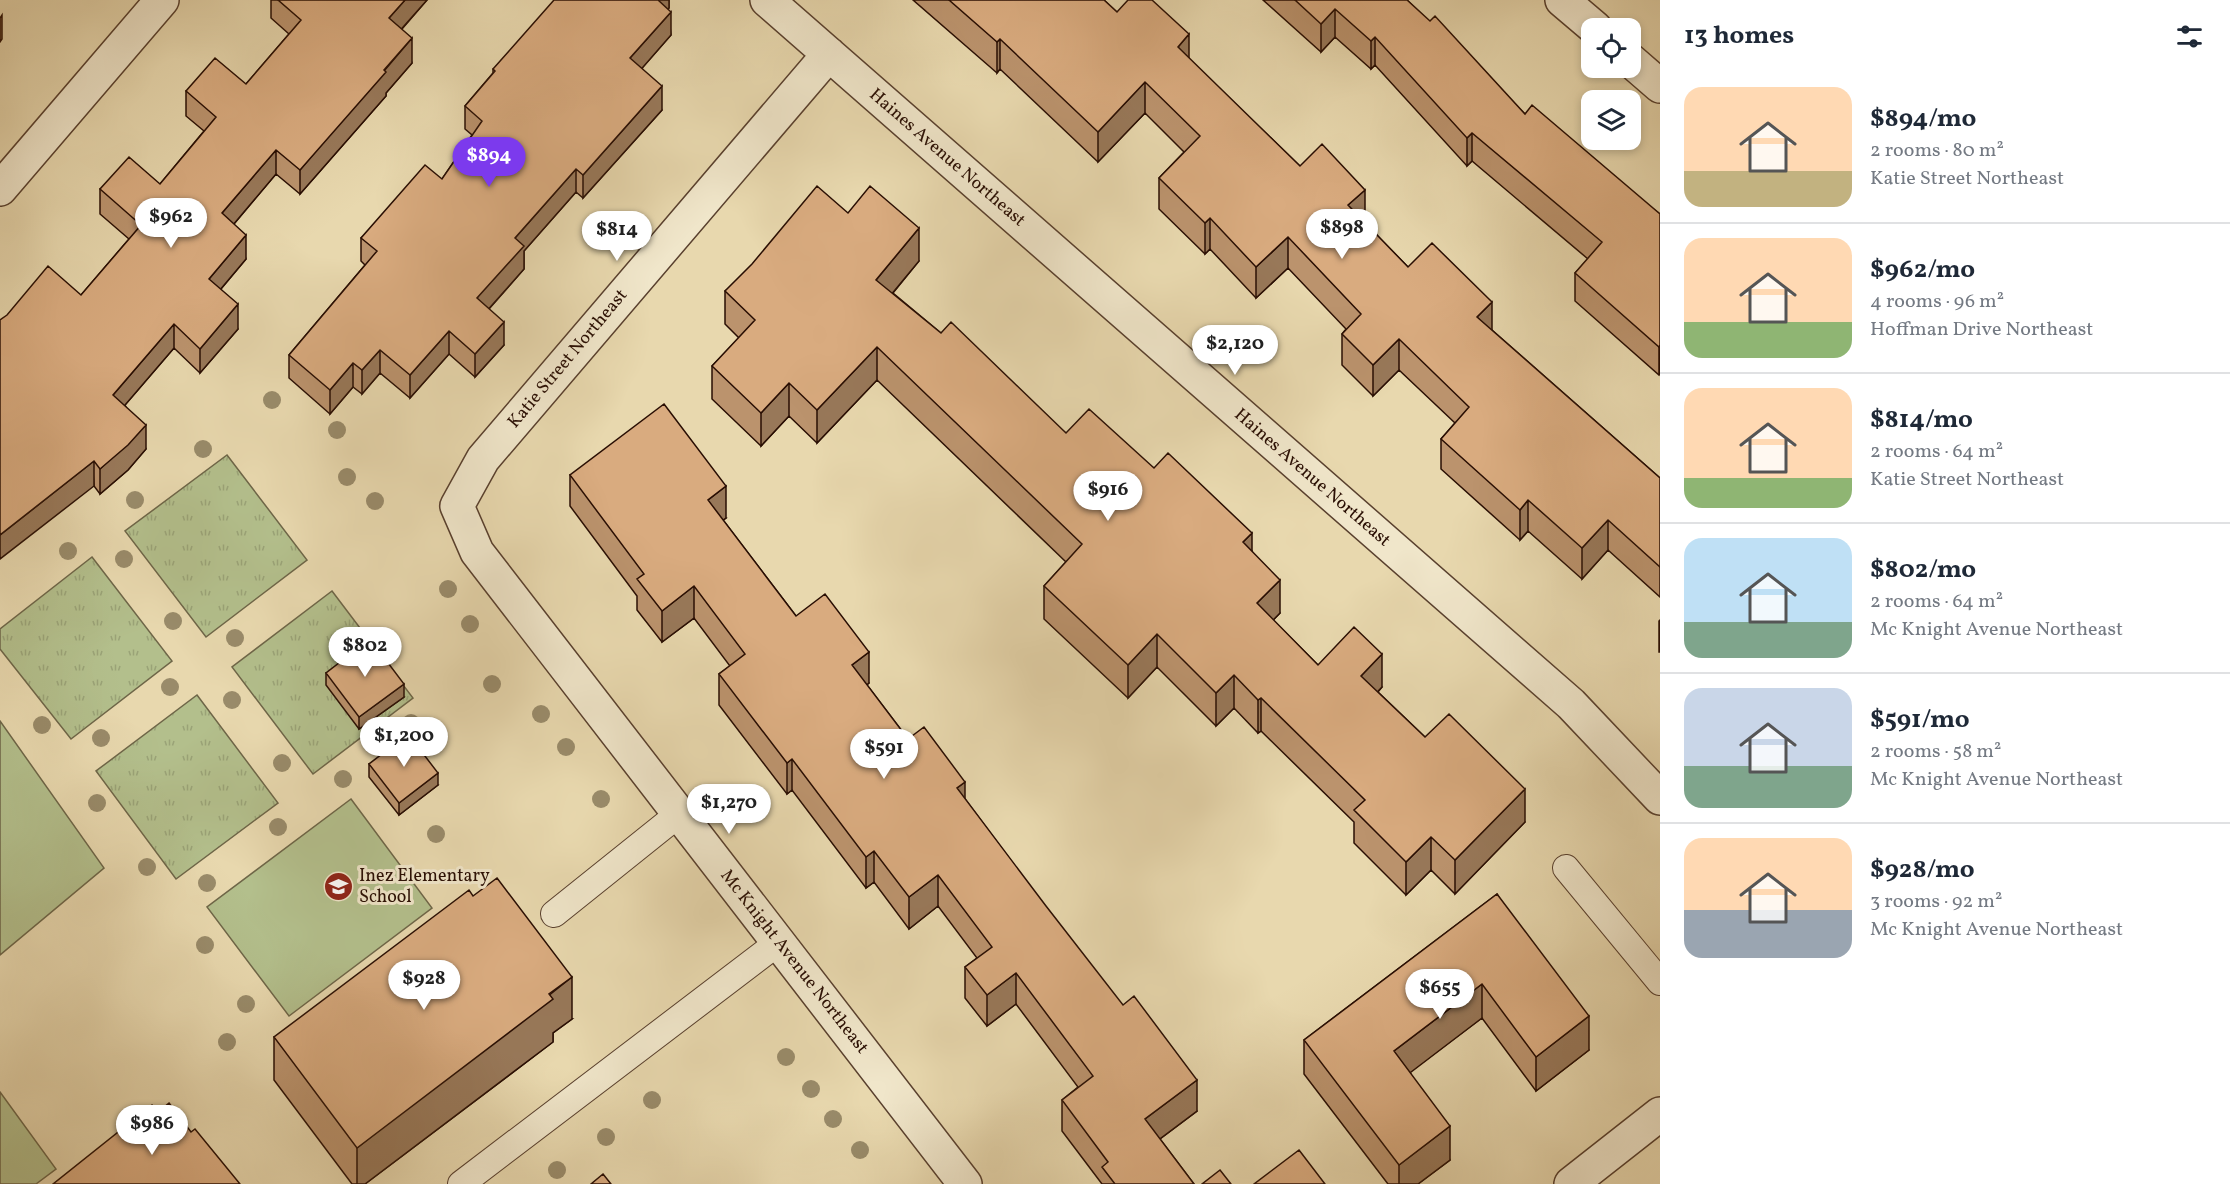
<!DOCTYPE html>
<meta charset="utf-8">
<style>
:root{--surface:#fff;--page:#f2f2f3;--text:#1f2937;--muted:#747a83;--line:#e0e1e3;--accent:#7c3aed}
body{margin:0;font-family:Vollkorn,serif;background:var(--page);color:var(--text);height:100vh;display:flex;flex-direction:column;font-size:22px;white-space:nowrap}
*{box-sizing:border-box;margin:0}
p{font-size:20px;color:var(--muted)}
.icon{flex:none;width:33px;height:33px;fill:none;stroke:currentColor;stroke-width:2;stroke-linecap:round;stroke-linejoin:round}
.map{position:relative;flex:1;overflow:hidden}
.details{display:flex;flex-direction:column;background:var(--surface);width:570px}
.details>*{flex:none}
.tools{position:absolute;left:1581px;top:18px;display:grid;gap:12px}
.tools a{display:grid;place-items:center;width:60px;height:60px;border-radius:12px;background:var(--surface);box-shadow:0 3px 9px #0003;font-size:30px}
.price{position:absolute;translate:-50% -51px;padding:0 14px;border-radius:21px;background:#fff;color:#222;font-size:20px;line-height:39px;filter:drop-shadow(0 2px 3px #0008)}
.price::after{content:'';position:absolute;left:50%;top:36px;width:18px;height:14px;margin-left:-9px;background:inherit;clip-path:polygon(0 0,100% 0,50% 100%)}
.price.current{background:var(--accent);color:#fff}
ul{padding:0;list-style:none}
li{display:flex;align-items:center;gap:18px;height:150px;padding:0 24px}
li+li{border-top:2px solid var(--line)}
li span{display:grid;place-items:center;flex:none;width:168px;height:120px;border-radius:18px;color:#555}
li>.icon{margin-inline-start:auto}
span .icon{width:72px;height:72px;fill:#fffc;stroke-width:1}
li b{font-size:26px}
h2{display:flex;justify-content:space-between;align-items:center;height:72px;padding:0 24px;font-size:26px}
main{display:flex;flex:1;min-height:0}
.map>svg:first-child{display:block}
.grass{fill:url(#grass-tufts);stroke:#6e6648;stroke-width:1.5}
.pitch{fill:#b3bf8c;stroke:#6e6648;stroke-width:1.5}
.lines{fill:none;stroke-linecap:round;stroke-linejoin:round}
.service-casing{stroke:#59402e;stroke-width:28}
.minor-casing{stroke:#59402e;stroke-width:36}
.tertiary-casing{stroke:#59402e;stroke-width:36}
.service{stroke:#f0e6ca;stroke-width:26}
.minor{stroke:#f0e6ca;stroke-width:33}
.tertiary{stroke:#f0e6ca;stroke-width:33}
.tree{fill:#998b6a}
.wall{fill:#bb936d;stroke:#290e03;stroke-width:1.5}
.shaded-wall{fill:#987859;stroke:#290e03;stroke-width:1.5}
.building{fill:#d9ab7f;stroke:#290e03;stroke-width:1.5}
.labels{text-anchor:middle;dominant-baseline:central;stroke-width:6;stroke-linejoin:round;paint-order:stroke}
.street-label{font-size:18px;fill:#290e03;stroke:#f0e6ca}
.poi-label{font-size:18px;fill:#290e03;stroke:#f0e6ca;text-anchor:start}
</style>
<main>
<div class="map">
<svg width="1660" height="1184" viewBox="0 0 1660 1184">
<defs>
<pattern id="grass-tufts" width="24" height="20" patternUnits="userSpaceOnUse" patternTransform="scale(1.5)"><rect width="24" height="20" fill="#b3bf8c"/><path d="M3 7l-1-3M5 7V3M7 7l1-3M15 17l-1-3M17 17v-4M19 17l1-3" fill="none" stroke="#9aa377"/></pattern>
</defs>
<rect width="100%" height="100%" fill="#e8d8ae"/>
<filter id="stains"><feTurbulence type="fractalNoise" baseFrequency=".00333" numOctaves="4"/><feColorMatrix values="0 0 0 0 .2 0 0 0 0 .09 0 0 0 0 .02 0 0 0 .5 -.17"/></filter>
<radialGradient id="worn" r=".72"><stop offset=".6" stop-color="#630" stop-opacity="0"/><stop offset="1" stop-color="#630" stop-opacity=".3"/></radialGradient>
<path class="grass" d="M 227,455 L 307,560 L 206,637 L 125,531 Z
M 92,557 L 172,661 L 71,739 L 0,649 L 0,629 Z
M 332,591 L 413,698 L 313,774 L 232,667 Z
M 197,695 L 278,803 L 176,879 L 96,771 Z"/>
<path class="pitch" d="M 0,721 L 104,868 L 0,955 Z
M 351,799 L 432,908 L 289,1016 L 207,907 Z
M 0,1092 L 56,1169 L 36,1184 L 0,1184 Z"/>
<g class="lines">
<defs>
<path id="service" d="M 1566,868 L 1660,982
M 554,914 L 680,813
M 461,1184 L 779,942"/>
<path id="minor" d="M 767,0 L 1571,704 L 1660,798
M 1562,0 L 1595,28
M 829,54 L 483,459 L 457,506 L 477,552 L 965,1184
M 1630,60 L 1660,86
M 0,189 L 162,0"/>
<path id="tertiary" d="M 1571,1184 L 1660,1114"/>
</defs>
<use href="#service" class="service-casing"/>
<use href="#minor" class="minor-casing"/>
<use href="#tertiary" class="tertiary-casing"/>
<use href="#service" class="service"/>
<use href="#minor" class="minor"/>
<use href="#tertiary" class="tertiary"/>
</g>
<g class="tree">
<circle cx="272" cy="400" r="9"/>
<circle cx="337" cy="430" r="9"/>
<circle cx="203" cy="449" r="9"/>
<circle cx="347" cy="477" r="9"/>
<circle cx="135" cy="500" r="9"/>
<circle cx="375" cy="501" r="9"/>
<circle cx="68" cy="551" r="9"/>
<circle cx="124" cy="559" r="9"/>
<circle cx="448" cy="589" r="9"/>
<circle cx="173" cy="621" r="9"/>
<circle cx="470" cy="624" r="9"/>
<circle cx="235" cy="638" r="9"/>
<circle cx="492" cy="684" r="9"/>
<circle cx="170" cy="687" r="9"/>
<circle cx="232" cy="700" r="9"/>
<circle cx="541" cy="714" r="9"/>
<circle cx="411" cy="723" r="9"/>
<circle cx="42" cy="725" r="9"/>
<circle cx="101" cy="738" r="9"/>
<circle cx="566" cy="747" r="9"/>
<circle cx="282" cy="763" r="9"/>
<circle cx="343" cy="779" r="9"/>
<circle cx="601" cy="799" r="9"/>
<circle cx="97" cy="803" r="9"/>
<circle cx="278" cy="827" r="9"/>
<circle cx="436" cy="834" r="9"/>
<circle cx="147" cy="867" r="9"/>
<circle cx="207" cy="883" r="9"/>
<circle cx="205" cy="945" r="9"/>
<circle cx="246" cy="1004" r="9"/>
<circle cx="227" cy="1042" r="9"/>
<circle cx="786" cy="1057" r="9"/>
<circle cx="811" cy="1089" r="9"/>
<circle cx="652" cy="1100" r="9"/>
<circle cx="833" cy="1119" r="9"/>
<circle cx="606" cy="1137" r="9"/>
<circle cx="860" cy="1150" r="9"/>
<circle cx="557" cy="1170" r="9"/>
</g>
<path class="wall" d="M 271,0 L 427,0 L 402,29 L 412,63 L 386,93 L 386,96 L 300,194 L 276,174 L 234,224 L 246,259 L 221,289 L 238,329 L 200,373 L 174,348 L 125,405 L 146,449 L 128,470 L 100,494 L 94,486 L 81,295 L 129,239 L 100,214 L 100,189 L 160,184 L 204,131 L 186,116 L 186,91 L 246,84 L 289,34 L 271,18 Z
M 669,0 L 669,8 L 668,9 L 671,35 L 642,68 L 662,110 L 583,198 L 576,192 L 524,251 L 524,269 L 489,309 L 504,345 L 475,377 L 449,354 L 410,398 L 380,373 L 362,394 L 353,387 L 330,414 L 289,378 L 289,355 L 365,265 L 361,261 L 361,238 L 442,179 L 472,135 L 465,129 L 465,106 L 493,73 L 493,69 Z
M 913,0 L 1104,0 L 1117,12 L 1189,59 L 1300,166 L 1365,220 L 1364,222 L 1408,267 L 1492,330 L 1660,478 L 1660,597 L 1608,550 L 1582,579 L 1528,531 L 1520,540 L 1441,469 L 1441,439 L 1455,423 L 1399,370 L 1373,396 L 1342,365 L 1342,334 L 1346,329 L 1288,268 L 1256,298 L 1210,249 L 1205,254 L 1159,209 L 1159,178 L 1184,152 L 1145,113 L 1098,162 L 1000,69 L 997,73 Z
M 1263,0 L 1407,0 L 1525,114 L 1660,214 L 1660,373 L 1659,375 L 1575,301 L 1575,273 L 1588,259 L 1472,161 L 1467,166 L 1375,65 L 1371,69 L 1335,37 L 1321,52 Z
M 848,213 L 919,261 L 893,293 L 941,333 L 1066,433 L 1154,468 L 1252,551 L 1280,613 L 1273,620 L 1318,665 L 1382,687 L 1378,692 L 1425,737 L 1525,822 L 1455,894 L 1431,870 L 1406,895 L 1354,843 L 1354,822 L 1261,731 L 1258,733 L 1234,708 L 1216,726 L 1157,667 L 1128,698 L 1044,619 L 1044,586 L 1066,562 L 877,380 L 817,443 L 789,416 L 761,446 L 712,399 L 712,366 L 739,338 L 725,324 L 725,291 Z
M 570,475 L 726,518 L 723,520 L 796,616 L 869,683 L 867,685 L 908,739 L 965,799 L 1197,1111 L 1160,1139 L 1194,1184 L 1102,1184 L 1062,1131 L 1062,1100 L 1078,1087 L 1016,1004 L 987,1026 L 965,998 L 965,967 L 977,958 L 938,906 L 909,929 L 874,882 L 866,888 L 792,790 L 787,794 L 719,705 L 719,674 L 730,666 L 694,618 L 662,642 L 637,610 L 637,596 L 570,506 Z
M 1660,620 L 1660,652 L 1659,652 L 1659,621 Z
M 326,673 L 404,697 L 359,729 L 326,685 Z
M 369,764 L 438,785 L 399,815 L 369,777 Z
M 1497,894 L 1589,1050 L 1536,1091 L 1482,1018 L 1410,1072 L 1450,1160 L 1418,1184 L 1388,1184 L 1304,1074 L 1304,1040 Z
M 572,1019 L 553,1033 L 553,1042 L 365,1184 L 352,1184 L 274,1080 L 274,1037 Z"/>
<path class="shaded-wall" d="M 405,0 L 427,0 L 389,43 L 389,18 Z
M 656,0 L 669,0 L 669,8 L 656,22 Z
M 1335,9 L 1335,37 L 1321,52 L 1321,24 Z
M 671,12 L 671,35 L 630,82 L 630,58 Z
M 2,15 L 2,39 L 0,42 L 0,18 Z
M 1189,34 L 1189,65 L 1178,47 Z
M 1375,37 L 1375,65 L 1371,69 L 1371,41 Z
M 412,38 L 412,63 L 386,93 L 386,96 L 300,194 L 300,170 Z
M 1000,39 L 1000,69 L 997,73 L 997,42 Z
M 1145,82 L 1145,113 L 1098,162 L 1098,132 Z
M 662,86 L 662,110 L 583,198 L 583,175 Z
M 1472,133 L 1472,161 L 1467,166 L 1467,138 Z
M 276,150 L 276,174 L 222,238 L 222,213 Z
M 576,169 L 576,192 L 524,251 L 524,269 L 477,322 L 477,298 L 515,238 Z
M 1365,190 L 1365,220 L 1348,236 L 1348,205 Z
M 1210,218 L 1210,249 L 1205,254 L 1205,223 Z
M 919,228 L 919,261 L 876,313 L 876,280 Z
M 246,235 L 246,259 L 209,303 L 209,279 Z
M 1288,237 L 1288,268 L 1256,298 L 1256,267 Z
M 1492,302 L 1492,333 L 1477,317 Z
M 238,304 L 238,329 L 200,373 L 200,349 Z
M 504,322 L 504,345 L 475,377 L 475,354 Z
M 174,324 L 174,348 L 113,419 L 113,395 Z
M 449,331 L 449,354 L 410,398 L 410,375 Z
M 1399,339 L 1399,370 L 1373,396 L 1373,365 Z
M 1660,345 L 1660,373 L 1659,375 L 1659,347 Z
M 877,347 L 877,380 L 817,443 L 817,410 Z
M 380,350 L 380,373 L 362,394 L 362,370 Z
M 353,363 L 353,387 L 330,414 L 330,390 Z
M 789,383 L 789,416 L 761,446 L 761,413 Z
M 146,425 L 146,449 L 128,470 L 100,494 L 100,469 Z
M 94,461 L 94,486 L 0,559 L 0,535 Z
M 726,486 L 726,518 L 708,531 L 708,500 Z
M 1528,500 L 1528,531 L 1520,540 L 1520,510 Z
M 1608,520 L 1608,550 L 1582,579 L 1582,548 Z
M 1252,533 L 1252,566 L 1243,542 Z
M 1280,580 L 1280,613 L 1257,637 L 1257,603 Z
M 694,586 L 694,618 L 662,642 L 662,611 Z
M 1157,634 L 1157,667 L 1128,698 L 1128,665 Z
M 869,652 L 869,683 L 852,696 L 852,665 Z
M 1382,654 L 1382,687 L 1361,709 L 1361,676 Z
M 1234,675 L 1234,708 L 1216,726 L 1216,693 Z
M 404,684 L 404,697 L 359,729 L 359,717 Z
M 1261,698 L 1261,731 L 1258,733 L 1258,700 Z
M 792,759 L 792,790 L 787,794 L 787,763 Z
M 438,773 L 438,785 L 399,815 L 399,803 Z
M 965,782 L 965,813 L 957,788 Z
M 1525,789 L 1525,822 L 1455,894 L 1455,860 Z
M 1431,837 L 1431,870 L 1406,895 L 1406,862 Z
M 874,851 L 874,882 L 866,888 L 866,857 Z
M 938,875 L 938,906 L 909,929 L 909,897 Z
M 1016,973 L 1016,1004 L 987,1026 L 987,995 Z
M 572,977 L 572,1019 L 553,1033 L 553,1042 L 365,1184 L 357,1184 L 357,1148 Z
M 1482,984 L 1482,1018 L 1394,1085 L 1394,1051 Z
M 1589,1016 L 1589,1050 L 1536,1091 L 1536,1057 Z
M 1197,1080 L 1197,1111 L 1145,1150 L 1145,1119 Z
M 1450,1126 L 1450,1160 L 1418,1184 L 1399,1184 L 1399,1165 Z"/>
<path class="building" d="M 278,0 L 405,0 L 389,18 L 412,38 L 384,70 L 386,72 L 300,170 L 276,150 L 222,213 L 246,235 L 209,279 L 238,304 L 200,349 L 174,324 L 113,395 L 146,425 L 128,445 L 100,469 L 94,461 L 0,535 L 0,320 L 7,315 L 48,266 L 81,295 L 141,225 L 100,189 L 129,157 L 160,184 L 216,117 L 186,91 L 215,58 L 246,84 L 301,20 Z
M 554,0 L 658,0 L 671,12 L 630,58 L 662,86 L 583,175 L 576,169 L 515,238 L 524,246 L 477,298 L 504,322 L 475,354 L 449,331 L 410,375 L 380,350 L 362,370 L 353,363 L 330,390 L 289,355 L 377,251 L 361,238 L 425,165 L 442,179 L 482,121 L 465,106 L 495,71 L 493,69 Z
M 949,0 L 1104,0 L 1117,12 L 1128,0 L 1152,0 L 1189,34 L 1178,47 L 1300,166 L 1322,144 L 1365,190 L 1348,205 L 1408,267 L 1432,243 L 1492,302 L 1477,317 L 1660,478 L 1660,567 L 1608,520 L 1582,548 L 1528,500 L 1520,510 L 1441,439 L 1469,407 L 1399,339 L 1373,365 L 1342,334 L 1361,314 L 1288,237 L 1256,267 L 1210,218 L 1205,223 L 1159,178 L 1200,136 L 1145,82 L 1098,132 L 1000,39 L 997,42 Z
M 1295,0 L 1407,0 L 1430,21 L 1435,16 L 1525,114 L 1532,105 L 1660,214 L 1660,345 L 1659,347 L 1575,273 L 1602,242 L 1472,133 L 1467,138 L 1375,37 L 1371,41 L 1335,9 L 1321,24 Z
M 817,186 L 848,213 L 870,186 L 919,228 L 876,280 L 941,333 L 951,322 L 1066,433 L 1089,409 L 1154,468 L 1168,453 L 1252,533 L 1243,542 L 1280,580 L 1257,603 L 1318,665 L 1354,627 L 1382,654 L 1361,676 L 1425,737 L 1449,714 L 1525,789 L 1455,860 L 1431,837 L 1406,862 L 1354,810 L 1365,800 L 1261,698 L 1258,700 L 1234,675 L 1216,693 L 1157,634 L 1128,665 L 1044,586 L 1082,544 L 877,347 L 817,410 L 789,383 L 761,413 L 712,366 L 755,320 L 725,291 L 752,264 Z
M 664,404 L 726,486 L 708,500 L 796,616 L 825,594 L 869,652 L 852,665 L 908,739 L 924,727 L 965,782 L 957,788 L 1046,906 L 1123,1005 L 1134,996 L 1197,1080 L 1145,1119 L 1194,1184 L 1115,1184 L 1102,1167 L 1108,1162 L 1062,1100 L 1093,1076 L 1016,973 L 987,995 L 965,967 L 992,947 L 938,875 L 909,897 L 874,851 L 866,857 L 792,759 L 787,763 L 719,674 L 745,654 L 694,586 L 662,611 L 637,579 L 644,574 L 570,475 Z
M 370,639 L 404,684 L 359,717 L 326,673 Z
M 408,734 L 438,773 L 399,803 L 369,764 Z
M 497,878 L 572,977 L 549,994 L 553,999 L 357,1148 L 274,1037 L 469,890 L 473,896 Z
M 1497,894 L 1589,1016 L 1536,1057 L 1482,984 L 1394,1051 L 1450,1126 L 1399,1165 L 1304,1040 Z
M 169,1103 L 191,1132 L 195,1129 L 240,1184 L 53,1184 L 152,1105 L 158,1112 Z
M 1299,1150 L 1325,1184 L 1254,1184 Z
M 1220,1170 L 1231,1184 L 1202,1184 Z
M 603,1174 L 611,1184 L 591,1184 Z"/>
<defs>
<symbol id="school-disc" viewBox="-11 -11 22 22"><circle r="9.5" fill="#8f2418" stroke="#f0e6ca"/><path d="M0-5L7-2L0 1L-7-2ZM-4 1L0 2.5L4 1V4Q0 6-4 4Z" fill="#fff"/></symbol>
</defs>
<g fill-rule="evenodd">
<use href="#school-disc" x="322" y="870" width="33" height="33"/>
</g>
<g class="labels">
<g class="street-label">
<text transform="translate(947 158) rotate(41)">Haines Avenue Northeast</text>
<text transform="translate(568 359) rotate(-50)">Katie Street Northeast</text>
<text transform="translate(1312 478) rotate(41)">Haines Avenue Northeast</text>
<text transform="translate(794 962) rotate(52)">Mc Knight Avenue Northeast</text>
</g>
<g class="poi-label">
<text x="359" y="876">Inez Elementary<tspan x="359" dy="21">School</tspan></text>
</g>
</g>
<rect width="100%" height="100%" filter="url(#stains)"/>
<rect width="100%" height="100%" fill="url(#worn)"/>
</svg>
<div class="tools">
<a><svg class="icon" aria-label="locate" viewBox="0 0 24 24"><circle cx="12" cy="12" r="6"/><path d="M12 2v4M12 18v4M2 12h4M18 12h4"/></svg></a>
<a><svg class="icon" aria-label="layers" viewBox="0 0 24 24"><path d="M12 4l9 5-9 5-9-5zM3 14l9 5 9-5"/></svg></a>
</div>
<b class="price current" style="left:489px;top:188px">$894</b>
<b class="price" style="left:171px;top:249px">$962</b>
<b class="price" style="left:1342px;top:260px">$898</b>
<b class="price" style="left:617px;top:262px">$814</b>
<b class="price" style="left:1235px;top:376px">$2,120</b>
<b class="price" style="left:1108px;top:522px">$916</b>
<b class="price" style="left:365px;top:678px">$802</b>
<b class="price" style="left:404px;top:768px">$1,200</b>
<b class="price" style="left:884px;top:780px">$591</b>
<b class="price" style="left:729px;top:835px">$1,270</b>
<b class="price" style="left:424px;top:1011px">$928</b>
<b class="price" style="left:1440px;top:1020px">$655</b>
<b class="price" style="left:152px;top:1156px">$986</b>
</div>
<section class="details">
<h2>13 homes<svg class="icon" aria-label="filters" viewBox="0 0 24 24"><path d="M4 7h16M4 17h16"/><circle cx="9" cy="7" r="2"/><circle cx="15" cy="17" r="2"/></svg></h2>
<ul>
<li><span style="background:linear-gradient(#ffd9b3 70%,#c2b280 0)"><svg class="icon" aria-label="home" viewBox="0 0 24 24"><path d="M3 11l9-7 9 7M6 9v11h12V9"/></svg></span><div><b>$894/mo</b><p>2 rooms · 80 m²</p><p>Katie Street Northeast</p></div></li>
<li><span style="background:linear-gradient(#ffd9b3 70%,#8fb573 0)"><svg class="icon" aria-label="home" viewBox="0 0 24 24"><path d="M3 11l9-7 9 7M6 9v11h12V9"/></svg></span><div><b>$962/mo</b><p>4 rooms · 96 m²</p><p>Hoffman Drive Northeast</p></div></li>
<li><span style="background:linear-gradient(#ffd9b3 75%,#8fb573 0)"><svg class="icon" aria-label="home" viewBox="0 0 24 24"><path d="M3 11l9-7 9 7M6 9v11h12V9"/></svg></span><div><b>$814/mo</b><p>2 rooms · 64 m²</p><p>Katie Street Northeast</p></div></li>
<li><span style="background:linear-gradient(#bfe0f5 70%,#7fa58c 0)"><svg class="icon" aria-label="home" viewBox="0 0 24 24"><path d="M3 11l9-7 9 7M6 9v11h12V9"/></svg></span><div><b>$802/mo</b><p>2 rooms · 64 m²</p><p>Mc Knight Avenue Northeast</p></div></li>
<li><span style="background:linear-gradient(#c9d6e8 65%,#7fa58c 0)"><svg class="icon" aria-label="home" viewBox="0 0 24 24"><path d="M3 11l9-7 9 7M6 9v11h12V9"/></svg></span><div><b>$591/mo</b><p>2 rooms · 58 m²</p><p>Mc Knight Avenue Northeast</p></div></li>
<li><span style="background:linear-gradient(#ffd9b3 60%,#9aa5b1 0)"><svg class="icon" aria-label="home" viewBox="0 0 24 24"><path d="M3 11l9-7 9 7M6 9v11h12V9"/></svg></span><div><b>$928/mo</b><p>3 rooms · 92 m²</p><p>Mc Knight Avenue Northeast</p></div></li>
</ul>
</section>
</main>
